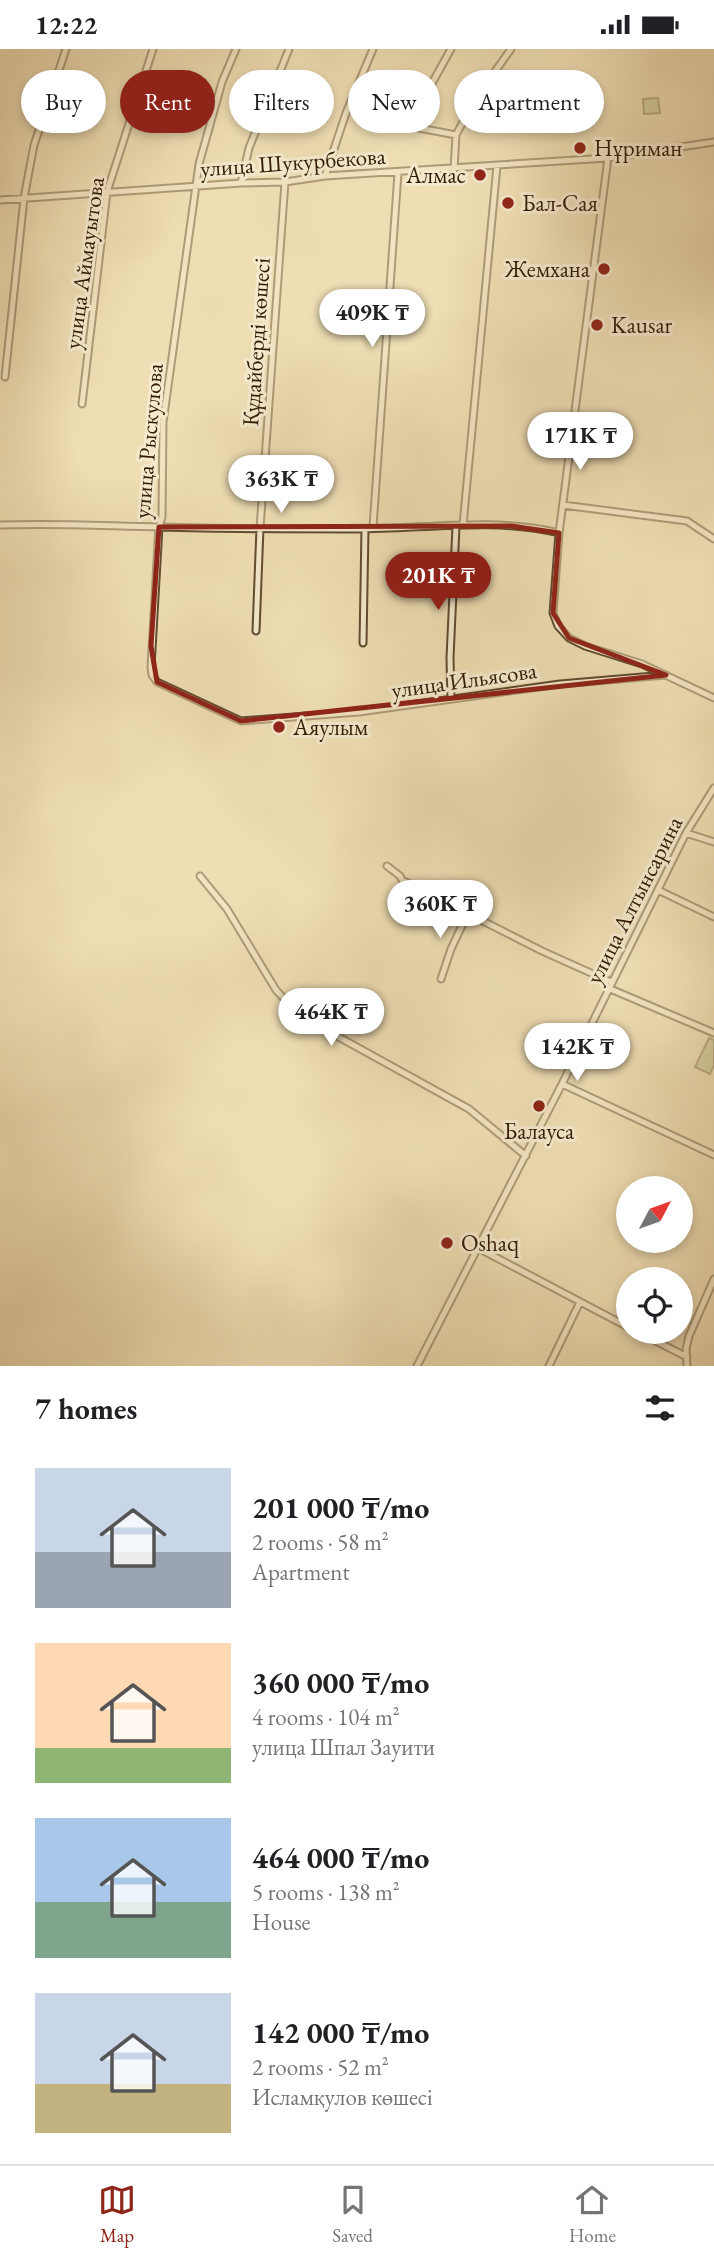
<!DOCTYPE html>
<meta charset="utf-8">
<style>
:root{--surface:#fff;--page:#f6f6f6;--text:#202124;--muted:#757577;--line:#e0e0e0;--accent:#8f2418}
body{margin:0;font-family:"EB Garamond",serif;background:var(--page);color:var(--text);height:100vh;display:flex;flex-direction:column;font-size:26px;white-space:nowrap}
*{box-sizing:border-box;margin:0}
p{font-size:23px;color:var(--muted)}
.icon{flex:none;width:38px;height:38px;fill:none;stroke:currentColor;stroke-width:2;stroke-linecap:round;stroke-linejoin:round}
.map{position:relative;height:1317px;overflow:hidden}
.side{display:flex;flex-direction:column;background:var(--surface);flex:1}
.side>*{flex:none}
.hud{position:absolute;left:21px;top:21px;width:672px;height:63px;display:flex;gap:14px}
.needle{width:46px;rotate:49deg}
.tools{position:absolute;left:616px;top:1127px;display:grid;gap:14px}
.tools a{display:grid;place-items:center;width:77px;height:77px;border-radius:50%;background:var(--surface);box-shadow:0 4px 10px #0003;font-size:35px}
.price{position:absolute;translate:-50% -60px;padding:0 16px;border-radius:24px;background:#fff;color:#222;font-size:23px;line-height:46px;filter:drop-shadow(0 2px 4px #0008)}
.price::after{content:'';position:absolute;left:50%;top:42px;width:21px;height:16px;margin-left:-10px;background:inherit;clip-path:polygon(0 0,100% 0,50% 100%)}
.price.active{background:var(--accent);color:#fff}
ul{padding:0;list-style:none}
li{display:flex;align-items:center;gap:21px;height:175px;padding:0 35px}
li span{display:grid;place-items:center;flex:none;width:196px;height:140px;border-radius:0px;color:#555}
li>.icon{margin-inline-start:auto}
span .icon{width:84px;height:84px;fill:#fffc;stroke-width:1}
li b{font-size:30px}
h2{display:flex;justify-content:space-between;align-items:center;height:84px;padding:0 35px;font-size:30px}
.chip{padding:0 24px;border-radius:32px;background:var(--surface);box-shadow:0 4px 10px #0003;font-size:24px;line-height:63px}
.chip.active{background:var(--accent);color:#fff}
.status{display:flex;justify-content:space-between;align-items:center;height:49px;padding:0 35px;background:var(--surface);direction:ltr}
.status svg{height:19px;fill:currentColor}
.menu{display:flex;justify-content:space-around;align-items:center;height:98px;border-top:2px solid var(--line);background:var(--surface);font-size:19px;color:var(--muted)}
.menu a{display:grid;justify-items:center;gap:4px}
.menu .active{color:var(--accent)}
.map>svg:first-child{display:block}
.green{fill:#bdc08a;stroke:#786d47;stroke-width:2}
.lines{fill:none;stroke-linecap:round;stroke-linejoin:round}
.minor-casing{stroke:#614b30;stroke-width:9}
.minor{stroke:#f5eace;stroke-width:5}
.marked{fill:none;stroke:#8f2418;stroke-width:5;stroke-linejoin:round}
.poi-dot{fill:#8f2418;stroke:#f5eace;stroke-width:2.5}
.labels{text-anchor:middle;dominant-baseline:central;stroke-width:6;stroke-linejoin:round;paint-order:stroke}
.poi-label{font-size:23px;fill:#321a04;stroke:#f5eace;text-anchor:start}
.street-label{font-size:23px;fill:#321a04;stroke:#f5eace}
</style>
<div class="status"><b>12:22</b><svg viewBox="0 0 49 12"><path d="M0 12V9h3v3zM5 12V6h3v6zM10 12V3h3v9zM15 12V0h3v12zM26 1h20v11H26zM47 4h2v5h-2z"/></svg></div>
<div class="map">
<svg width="714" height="1317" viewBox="0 0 714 1317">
<rect width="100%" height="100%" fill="#efdeb4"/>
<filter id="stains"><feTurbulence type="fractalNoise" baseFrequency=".00286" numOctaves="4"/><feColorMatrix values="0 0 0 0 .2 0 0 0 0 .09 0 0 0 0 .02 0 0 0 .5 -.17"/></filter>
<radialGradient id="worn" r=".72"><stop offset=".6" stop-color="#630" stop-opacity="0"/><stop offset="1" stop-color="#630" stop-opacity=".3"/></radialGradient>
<path class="green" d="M 658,49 L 660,64 L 644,65 L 643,50 Z
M 709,989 L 714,991 L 714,1016 L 710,1025 L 695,1018 Z"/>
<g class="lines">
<defs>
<path id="minor" d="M 236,0 L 222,33 L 199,115 L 163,373 L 162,468 L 159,478 L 151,618 L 152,626 L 157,633 L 241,672 L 359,663 L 560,635 L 666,626
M 451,0 L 431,36 L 419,79 L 456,86
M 608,109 L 559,484 L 553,564 L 558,577 L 569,589 L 585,597 L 642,615 L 714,649
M 454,120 L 456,86 L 474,52 L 511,0
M 325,127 L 346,64 L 373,0
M 241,134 L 249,99 L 289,0
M 0,151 L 241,134 L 285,133 L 325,127 L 608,109 L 714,93
M 5,328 L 24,149 L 34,96 L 66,0
M 82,355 L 107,143 L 153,0
M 563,456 L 687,472 L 714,490
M 0,476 C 54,474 106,477 160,478 C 226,480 291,480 357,480 C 424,480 493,468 559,484
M 463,476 L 497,117
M 373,478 L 398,124
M 256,582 L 260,479 L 285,133
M 363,594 L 365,480
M 451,650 L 450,609 L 456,477
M 686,784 L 714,793
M 387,817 L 400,827 L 402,831 L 542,902 L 611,933
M 200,827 L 227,860 L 276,941 L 299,966 L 469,1060 L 526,1107
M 658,841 L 714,868
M 441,930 L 451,900 L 468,864
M 608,939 L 714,984
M 562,1035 L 714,1106
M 478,1199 L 628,1278
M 638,1283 L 687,1308
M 417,1317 L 562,1035 L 686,784 L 714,739
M 549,1317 L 580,1253
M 687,1317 L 686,1300 L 689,1287 L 714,1230"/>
</defs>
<use href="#minor" class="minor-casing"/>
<use href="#minor" class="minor"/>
</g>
<path d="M0 0H714V1317H0ZM 511,477 L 559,484 L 553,564 L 569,589 L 666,626 L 241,672 L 157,633 L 151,597 L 159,478 Z" fill="#efdeb4" fill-opacity=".55" fill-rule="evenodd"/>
<path class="marked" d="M 511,477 L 559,484 L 553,564 L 569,589 L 666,626 L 241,672 L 157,633 L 151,597 L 159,478 Z"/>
<g class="poi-dot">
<circle cx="580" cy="99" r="7"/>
<circle cx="480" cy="126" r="7"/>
<circle cx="508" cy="154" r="7"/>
<circle cx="604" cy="220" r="7"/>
<circle cx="597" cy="276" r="7"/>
<circle cx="279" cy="678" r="7"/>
<circle cx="539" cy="1057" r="7"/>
<circle cx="447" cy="1194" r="7"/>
</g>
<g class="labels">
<g class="poi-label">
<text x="594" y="99">Нұриман</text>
<text x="466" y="126" text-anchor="end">Алмас</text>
<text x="522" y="154">Бал-Сая</text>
<text x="590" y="220" text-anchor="end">Жемхана</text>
<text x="611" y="276">Kausar</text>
<text x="293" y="678">Аяулым</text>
<text x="539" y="1082" text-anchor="middle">Балауса</text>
<text x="461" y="1194">Oshaq</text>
</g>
<g class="street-label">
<text transform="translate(293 113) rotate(-4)">улица Шукурбекова</text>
<text transform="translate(84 214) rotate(-82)">улица Аймауытова</text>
<text transform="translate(256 293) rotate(-86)">Құдайберді көшесі</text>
<text transform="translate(148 392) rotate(-85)">улица Рыскулова</text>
<text transform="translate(464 631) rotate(-8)">улица Ильясова</text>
<text transform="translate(634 851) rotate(-63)">улица Алтынсарина</text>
</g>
</g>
<rect width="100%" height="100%" filter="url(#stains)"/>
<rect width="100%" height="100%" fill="url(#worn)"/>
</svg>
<div class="tools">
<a><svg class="needle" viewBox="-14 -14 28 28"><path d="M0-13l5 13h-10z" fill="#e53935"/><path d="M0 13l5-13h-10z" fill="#757577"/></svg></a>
<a><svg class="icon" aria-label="locate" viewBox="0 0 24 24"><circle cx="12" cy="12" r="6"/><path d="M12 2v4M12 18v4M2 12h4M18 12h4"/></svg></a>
</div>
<b class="price" style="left:372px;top:300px">409K ₸</b>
<b class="price" style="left:580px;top:423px">171K ₸</b>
<b class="price" style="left:281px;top:466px">363K ₸</b>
<b class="price active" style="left:438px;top:563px">201K ₸</b>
<b class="price" style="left:440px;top:891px">360K ₸</b>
<b class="price" style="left:331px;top:999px">464K ₸</b>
<b class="price" style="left:577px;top:1034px">142K ₸</b>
<div class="hud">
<a class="chip">Buy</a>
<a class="chip active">Rent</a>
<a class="chip">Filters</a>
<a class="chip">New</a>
<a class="chip">Apartment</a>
</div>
</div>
<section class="side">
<h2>7 homes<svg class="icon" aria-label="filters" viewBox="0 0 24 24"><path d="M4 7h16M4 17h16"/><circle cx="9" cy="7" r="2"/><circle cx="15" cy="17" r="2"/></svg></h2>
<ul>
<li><span style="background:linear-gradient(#c9d6e8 60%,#9aa5b1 0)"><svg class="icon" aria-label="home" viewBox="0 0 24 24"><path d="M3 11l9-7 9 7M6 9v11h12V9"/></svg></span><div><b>201 000 ₸/mo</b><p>2 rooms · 58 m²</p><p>Apartment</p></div></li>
<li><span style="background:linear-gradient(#ffd9b3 75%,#8fb573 0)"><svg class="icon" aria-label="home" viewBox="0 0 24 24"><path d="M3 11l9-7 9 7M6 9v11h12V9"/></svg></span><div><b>360 000 ₸/mo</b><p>4 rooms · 104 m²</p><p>улица Шпал Зауити</p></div></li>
<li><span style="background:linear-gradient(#a9c7e8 60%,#7fa58c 0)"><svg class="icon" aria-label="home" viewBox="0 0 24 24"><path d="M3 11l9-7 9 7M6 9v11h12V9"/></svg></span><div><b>464 000 ₸/mo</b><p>5 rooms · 138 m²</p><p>House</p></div></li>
<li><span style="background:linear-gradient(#c9d6e8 65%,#c2b280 0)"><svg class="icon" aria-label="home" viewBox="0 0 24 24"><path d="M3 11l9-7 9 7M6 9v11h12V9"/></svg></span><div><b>142 000 ₸/mo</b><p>2 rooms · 52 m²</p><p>Исламқулов көшесі</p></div></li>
</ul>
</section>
<nav class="menu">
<a class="active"><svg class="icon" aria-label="map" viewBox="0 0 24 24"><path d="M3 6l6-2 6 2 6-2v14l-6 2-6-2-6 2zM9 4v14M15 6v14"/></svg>Map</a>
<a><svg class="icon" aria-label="saved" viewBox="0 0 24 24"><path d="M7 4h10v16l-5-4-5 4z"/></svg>Saved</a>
<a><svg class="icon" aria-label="home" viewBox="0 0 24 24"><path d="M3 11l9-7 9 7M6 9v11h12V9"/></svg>Home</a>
</nav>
